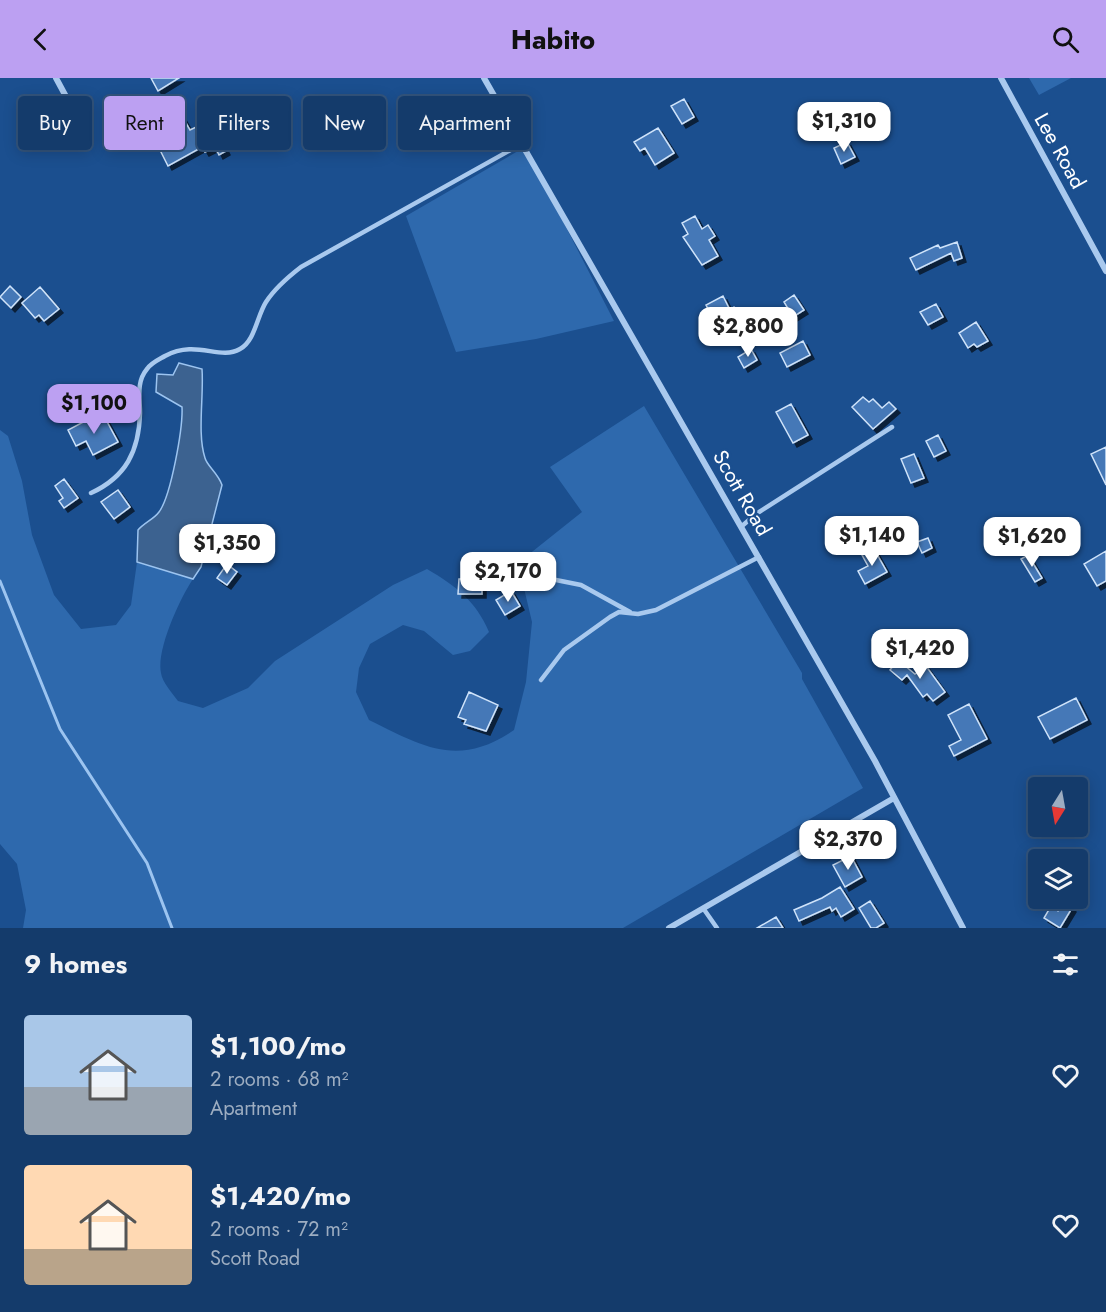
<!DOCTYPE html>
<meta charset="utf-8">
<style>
:root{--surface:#143b6b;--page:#1d4271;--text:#f1f3f6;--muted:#9dadc1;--line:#33557e;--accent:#bca0f2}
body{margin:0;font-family:Jost,sans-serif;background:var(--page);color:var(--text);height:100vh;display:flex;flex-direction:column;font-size:22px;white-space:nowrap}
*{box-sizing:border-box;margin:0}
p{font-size:20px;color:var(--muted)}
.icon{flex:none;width:33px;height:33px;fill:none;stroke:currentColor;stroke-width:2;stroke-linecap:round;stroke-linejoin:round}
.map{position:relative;height:850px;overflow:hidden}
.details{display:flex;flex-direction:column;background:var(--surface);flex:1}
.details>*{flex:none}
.top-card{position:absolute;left:18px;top:18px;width:600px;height:54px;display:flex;gap:12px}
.needle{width:39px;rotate:191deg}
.controls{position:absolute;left:1028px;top:699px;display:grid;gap:12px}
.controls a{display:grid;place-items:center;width:60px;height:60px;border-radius:6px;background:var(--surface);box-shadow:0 3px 15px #0003,0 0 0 2px var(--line);font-size:30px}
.price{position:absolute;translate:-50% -51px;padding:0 14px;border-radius:12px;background:#fff;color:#222;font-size:20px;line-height:39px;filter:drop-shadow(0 2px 3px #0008)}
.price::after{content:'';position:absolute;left:50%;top:36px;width:18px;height:14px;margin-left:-9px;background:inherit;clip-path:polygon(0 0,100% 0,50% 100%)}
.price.selected{background:var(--accent);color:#111}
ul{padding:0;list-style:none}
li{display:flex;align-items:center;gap:18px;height:150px;padding:0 24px}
li span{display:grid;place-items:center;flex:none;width:168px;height:120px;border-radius:6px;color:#555}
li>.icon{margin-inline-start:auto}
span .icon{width:72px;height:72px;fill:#fffc;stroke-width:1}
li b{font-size:26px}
h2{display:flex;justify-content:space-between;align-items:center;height:72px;padding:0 24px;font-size:26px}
.chip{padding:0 21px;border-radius:6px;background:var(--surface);box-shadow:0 3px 15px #0003,0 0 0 2px var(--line);font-size:21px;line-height:54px}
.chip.selected{background:var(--accent);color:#111}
header{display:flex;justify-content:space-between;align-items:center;height:78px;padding:0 24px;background:var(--accent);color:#111;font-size:27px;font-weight:700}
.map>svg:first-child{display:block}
.green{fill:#2e69ad}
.water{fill:#3c6290;stroke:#9cc4f0;stroke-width:1.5}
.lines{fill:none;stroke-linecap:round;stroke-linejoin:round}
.stream{stroke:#9cc4f0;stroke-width:3}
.building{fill:#4478b7;stroke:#cfe3fa;stroke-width:1.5;filter:url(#shadow)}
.lane{stroke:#a9c9ee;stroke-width:4.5}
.street{stroke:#a9c9ee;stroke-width:6}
.labels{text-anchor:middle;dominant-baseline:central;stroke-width:5;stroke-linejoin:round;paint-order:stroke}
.street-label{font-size:21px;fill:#fff;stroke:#1b4f8f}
</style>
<header><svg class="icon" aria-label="back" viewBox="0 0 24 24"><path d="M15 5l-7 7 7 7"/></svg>Habito<svg class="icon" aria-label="search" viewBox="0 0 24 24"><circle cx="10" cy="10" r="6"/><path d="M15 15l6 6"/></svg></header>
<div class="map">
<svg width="1106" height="850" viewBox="0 0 1106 850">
<defs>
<filter id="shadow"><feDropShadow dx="4" dy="4" stdDeviation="0" flood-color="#0009"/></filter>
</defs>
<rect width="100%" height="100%" fill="#1b4f8f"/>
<path class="green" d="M 1029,0 L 1071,0 L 1039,17 Z
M 525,69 L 614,243 L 536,261 L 456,274 L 406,138 Z
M 644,328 L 802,595 L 802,601 L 863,710 L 623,850 L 23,850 L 26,832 L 17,786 L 0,766 L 0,352 L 8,358 L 22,403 L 32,457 L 54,517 L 81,551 L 116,547 L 131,527 L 137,484 L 193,501 C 180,520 156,572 161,595 C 162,604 173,616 178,623 L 203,630 L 248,610 L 275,583 L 393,507 L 427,491 C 456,508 476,523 489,554 L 470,573 L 453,577 L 424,553 L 403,547 L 370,566 L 359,590 L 356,614 L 369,642 C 424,669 458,690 514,652 L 526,604 L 532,544 L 518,485 L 582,434 L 550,389 Z"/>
<path class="water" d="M 179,285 L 202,291 C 204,318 197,356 205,380 C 207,388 218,395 222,407 L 201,489 L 193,501 L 137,484 L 138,452 C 144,445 154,441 159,434 C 171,418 183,350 182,329 L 156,314 L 157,296 L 173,297 Z"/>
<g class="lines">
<path class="stream" d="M 0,503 L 60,651 L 147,785 L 172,850"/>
</g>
<path class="building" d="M 151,0 L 179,0 L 158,13 Z
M 684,21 L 694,39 L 682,46 L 671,28 Z
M 182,38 L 190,52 L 211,42 L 226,73 L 219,77 L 215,69 L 205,74 L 202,69 L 168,88 L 154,60 L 176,50 L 172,43 Z
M 658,50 L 674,75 L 655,87 L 645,70 L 640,73 L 634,64 Z
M 847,64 L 855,79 L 841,86 L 834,70 Z
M 695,138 L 702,151 L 708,147 L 715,158 L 709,162 L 718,178 L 702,187 L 683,159 L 688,156 L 682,145 Z
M 957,164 L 962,180 L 954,183 L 951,175 L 916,192 L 910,180 L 938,167 L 940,170 Z
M 10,208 L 21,219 L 11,230 L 0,219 Z
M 40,209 L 59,231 L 44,243 L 39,237 L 35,240 L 22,225 Z
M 794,217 L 804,232 L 793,239 L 784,224 Z
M 723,218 L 730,232 L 734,229 L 747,250 L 733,259 L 717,234 L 711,237 L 706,227 Z
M 936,226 L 943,239 L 928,247 L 920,234 Z
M 976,244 L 988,263 L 977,269 L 974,266 L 968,270 L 959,255 Z
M 803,263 L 810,277 L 787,289 L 780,275 Z
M 751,271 L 757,282 L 744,290 L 738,279 Z
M 863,319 L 869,324 L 873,321 L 882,330 L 889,324 L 896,331 L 873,351 L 852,329 Z
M 791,326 L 808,357 L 793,365 L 776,334 Z
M 105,340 L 118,364 L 93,377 L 86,363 L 76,368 L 68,352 L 89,341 L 92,346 Z
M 938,357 L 946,373 L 934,379 L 926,363 Z
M 1106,369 L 1106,407 L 1091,376 Z
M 914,376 L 924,400 L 911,405 L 901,381 Z
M 64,401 L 78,420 L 64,430 L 59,423 L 63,420 L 55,408 Z
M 118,412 L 130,429 L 114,441 L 101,424 Z
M 928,460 L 932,470 L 922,475 L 917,464 Z
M 874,471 L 887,494 L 865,506 L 858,493 L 868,488 L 862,477 Z
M 1106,473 L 1106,503 L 1097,508 L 1084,486 Z
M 1028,477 L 1042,500 L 1035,504 L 1021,481 Z
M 227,486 L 237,494 L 227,507 L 217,500 Z
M 459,501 L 482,501 L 482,516 L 458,516 Z
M 511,513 L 520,528 L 505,537 L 496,522 Z
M 898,582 L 915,596 L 926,588 L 945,614 L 933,623 L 927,616 L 923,619 L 907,597 L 902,602 L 890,592 Z
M 469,614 L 498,627 L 486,653 L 464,646 L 466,642 L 458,639 Z
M 1076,620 L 1087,642 L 1050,661 L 1038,639 Z
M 969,626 L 987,661 L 954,678 L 949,668 L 961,662 L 948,637 Z
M 851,778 L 862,799 L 845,809 L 833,787 Z
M 840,809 L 854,831 L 841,839 L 836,830 L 832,833 L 830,829 L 799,843 L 794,832 L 822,820 Z
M 870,823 L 884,845 L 876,850 L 871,850 L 859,830 Z
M 1063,825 L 1072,830 L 1060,850 L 1044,840 L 1051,828 L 1058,833 Z
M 776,839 L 783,850 L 757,850 Z"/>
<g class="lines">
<path class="lane" d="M 91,415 C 126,399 139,373 140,335 C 140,320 136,304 147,291 C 151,285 158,282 165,278 C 197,261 219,283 240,271 C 255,263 257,238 266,224 C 275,210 288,199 301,189 L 523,65
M 742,448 L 756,436 L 892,349
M 508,490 L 516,494 L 581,507 L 630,534
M 541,602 L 564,572 L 610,539 L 619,534 L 638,536 L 656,532 L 759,479
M 703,830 L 717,850"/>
<path class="street" d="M 56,0 L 70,26
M 484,0 L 875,683 L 963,850
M 1001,0 L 1106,193
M 669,850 L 894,720"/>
</g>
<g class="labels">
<g class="street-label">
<text transform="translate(1060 73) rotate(61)">Lee Road</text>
<text transform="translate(742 415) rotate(60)">Scott Road</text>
</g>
</g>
</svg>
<div class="controls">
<a><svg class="needle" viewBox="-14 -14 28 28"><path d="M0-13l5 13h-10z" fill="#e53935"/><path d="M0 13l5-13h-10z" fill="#9dadc1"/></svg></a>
<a><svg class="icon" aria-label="layers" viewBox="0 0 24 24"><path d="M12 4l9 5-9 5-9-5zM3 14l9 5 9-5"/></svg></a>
</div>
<b class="price" style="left:844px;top:75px">$1,310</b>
<b class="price" style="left:748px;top:280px">$2,800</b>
<b class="price selected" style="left:94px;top:357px">$1,100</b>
<b class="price" style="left:872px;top:489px">$1,140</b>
<b class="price" style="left:1032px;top:490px">$1,620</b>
<b class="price" style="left:227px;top:497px">$1,350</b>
<b class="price" style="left:508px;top:525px">$2,170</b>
<b class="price" style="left:920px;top:602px">$1,420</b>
<b class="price" style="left:848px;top:793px">$2,370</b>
<div class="top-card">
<a class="chip">Buy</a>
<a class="chip selected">Rent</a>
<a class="chip">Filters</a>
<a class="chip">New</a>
<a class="chip">Apartment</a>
</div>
</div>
<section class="details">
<h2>9 homes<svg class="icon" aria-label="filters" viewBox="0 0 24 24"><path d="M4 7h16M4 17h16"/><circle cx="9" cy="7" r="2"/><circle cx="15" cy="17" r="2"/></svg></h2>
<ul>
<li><span style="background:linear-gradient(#a9c7e8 60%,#9aa5b1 0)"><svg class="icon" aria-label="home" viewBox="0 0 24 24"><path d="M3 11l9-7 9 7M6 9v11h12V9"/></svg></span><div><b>$1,100/mo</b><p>2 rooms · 68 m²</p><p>Apartment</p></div><svg class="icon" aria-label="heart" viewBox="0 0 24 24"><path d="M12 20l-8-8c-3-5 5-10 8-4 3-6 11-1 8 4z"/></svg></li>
<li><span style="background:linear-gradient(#ffd9b3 70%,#b9a48a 0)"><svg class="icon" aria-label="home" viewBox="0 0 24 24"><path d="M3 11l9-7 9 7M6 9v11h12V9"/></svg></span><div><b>$1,420/mo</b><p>2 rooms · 72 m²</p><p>Scott Road</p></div><svg class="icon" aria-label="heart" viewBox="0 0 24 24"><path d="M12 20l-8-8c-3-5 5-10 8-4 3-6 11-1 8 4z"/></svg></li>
</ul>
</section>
